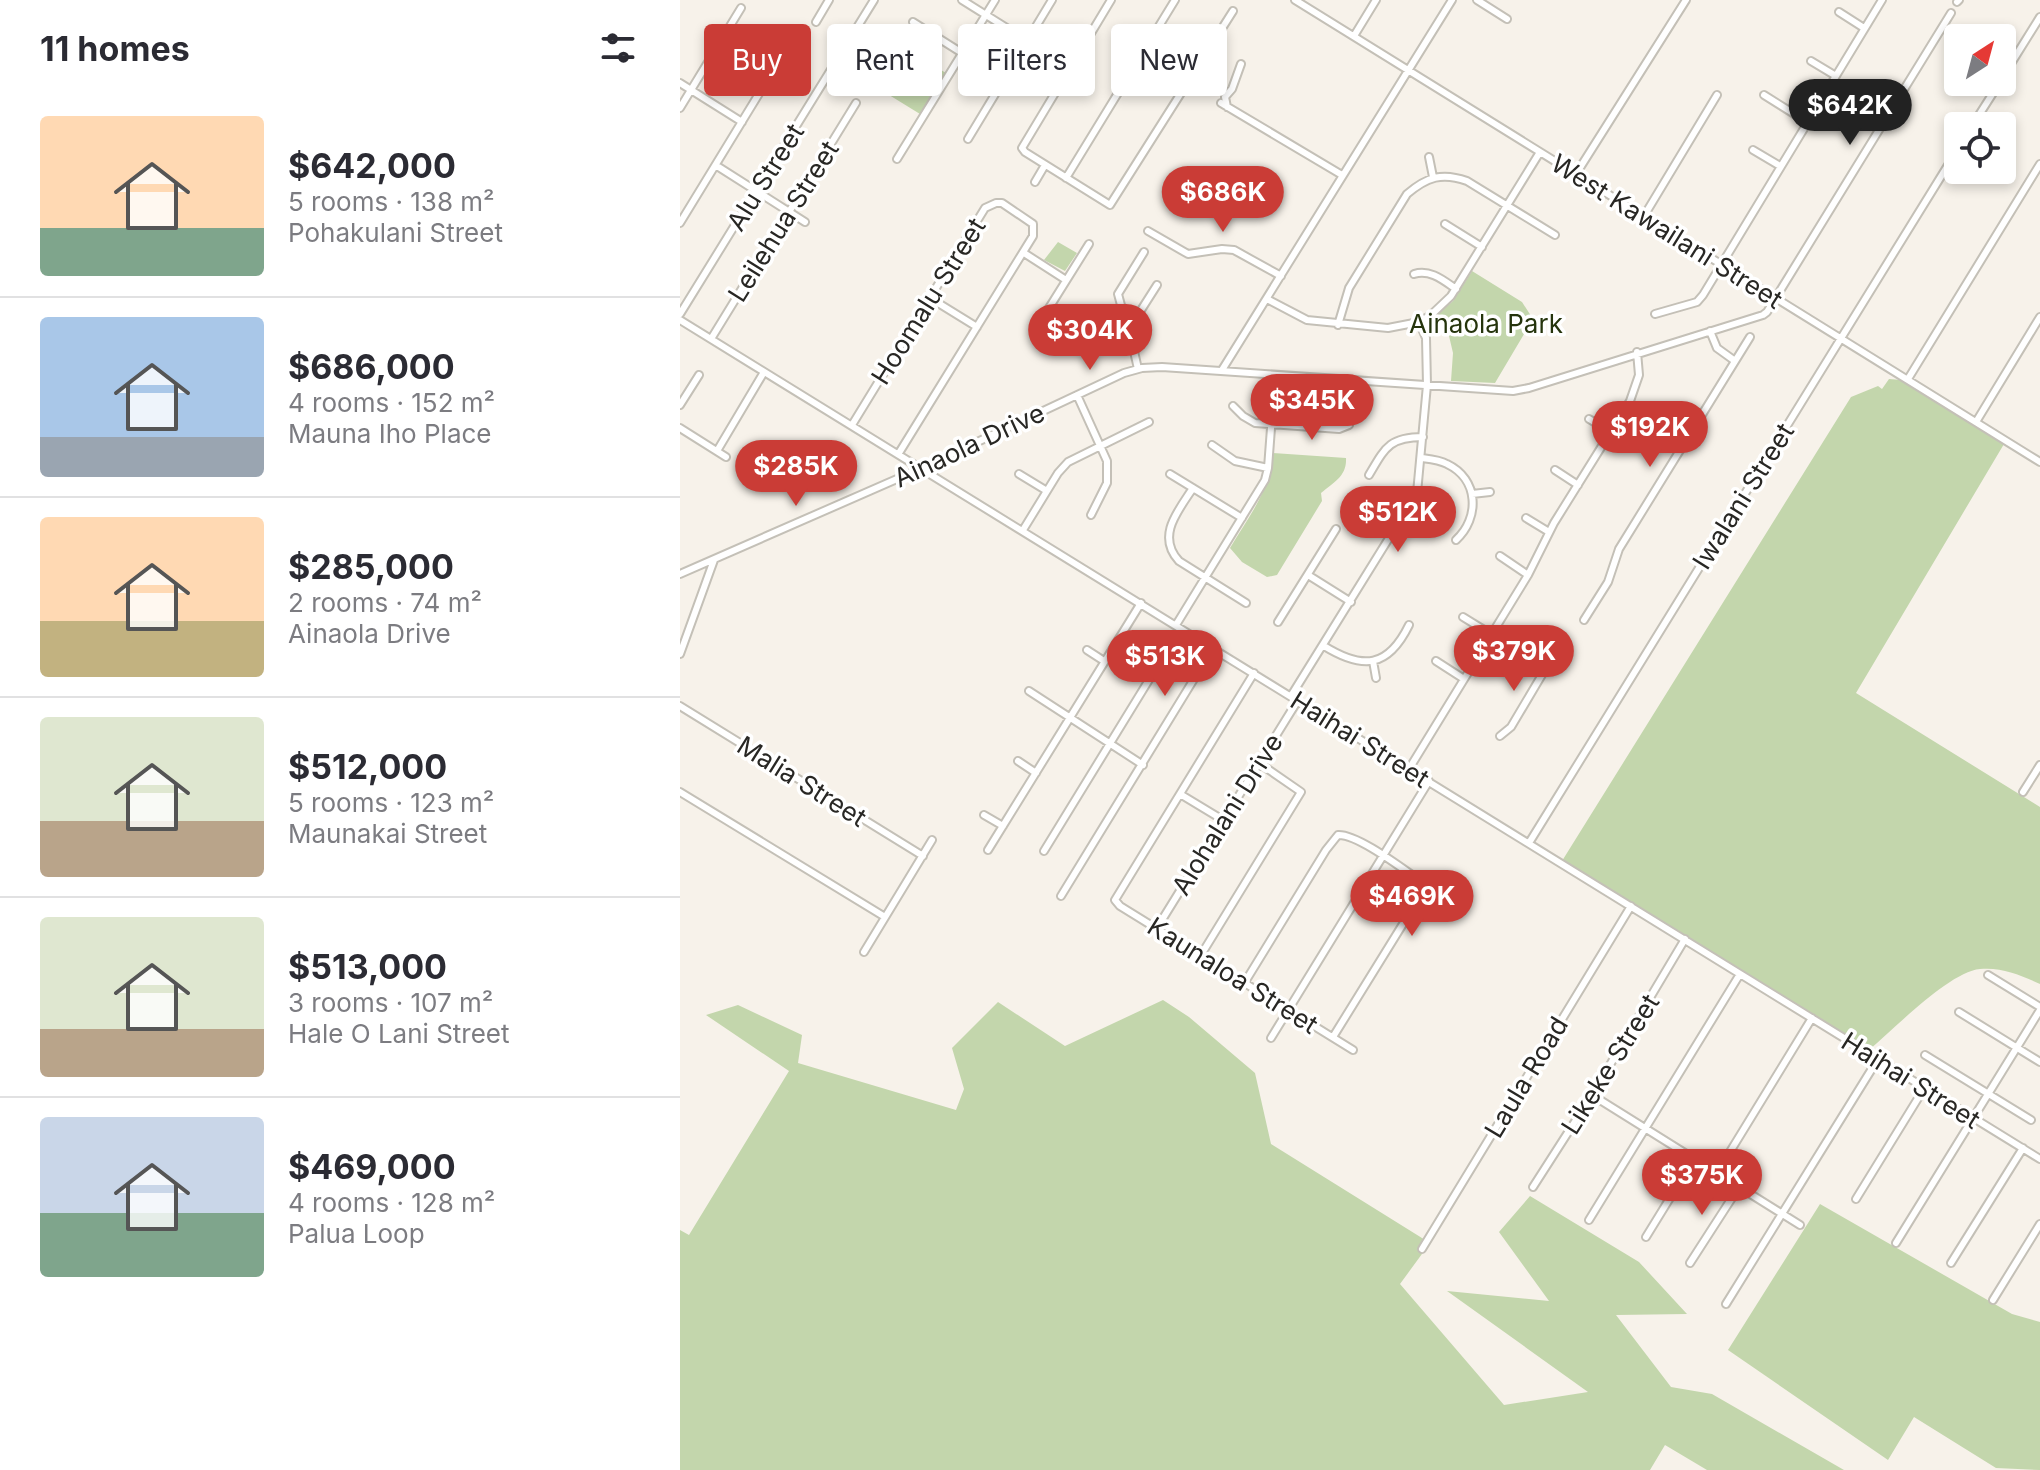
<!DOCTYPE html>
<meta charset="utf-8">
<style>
:root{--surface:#fff;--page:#f2f2f3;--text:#2b2b33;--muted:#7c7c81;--line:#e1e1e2;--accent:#ca3c36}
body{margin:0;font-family:Inter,sans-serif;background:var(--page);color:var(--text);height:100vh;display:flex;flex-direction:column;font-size:30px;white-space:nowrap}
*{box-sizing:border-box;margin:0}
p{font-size:26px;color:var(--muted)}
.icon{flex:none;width:44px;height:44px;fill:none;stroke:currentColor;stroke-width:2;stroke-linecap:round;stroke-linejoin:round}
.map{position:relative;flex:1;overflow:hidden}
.side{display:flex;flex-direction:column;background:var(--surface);width:680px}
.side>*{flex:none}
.banner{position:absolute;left:24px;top:24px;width:760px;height:72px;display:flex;gap:16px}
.needle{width:52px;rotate:36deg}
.controls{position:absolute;left:1264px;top:24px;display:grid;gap:16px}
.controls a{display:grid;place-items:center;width:72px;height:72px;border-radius:8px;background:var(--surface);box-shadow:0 4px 12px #0003;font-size:40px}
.price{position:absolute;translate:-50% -68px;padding:0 18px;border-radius:28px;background:var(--accent);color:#fff;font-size:26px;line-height:52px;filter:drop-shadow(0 2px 4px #0008)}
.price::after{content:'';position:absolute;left:50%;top:48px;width:24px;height:18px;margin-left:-12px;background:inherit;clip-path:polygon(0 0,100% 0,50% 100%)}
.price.current{background:#222;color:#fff}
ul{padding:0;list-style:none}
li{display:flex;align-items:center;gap:24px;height:200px;padding:0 40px}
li+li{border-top:2px solid var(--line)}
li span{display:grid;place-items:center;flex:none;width:224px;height:160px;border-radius:8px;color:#555}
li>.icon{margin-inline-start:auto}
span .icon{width:96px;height:96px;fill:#fffc;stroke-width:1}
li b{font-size:34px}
h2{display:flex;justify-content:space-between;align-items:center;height:96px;padding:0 40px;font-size:34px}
.tag{padding:0 28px;border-radius:8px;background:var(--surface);box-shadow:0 4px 12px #0003;font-size:28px;line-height:72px}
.tag.current{background:var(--accent);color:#fff}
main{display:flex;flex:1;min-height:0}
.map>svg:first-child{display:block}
.green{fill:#c3d6ac}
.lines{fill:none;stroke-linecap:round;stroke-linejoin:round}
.minor-casing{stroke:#c4c0b7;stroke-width:10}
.minor{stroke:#fff;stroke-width:6}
.labels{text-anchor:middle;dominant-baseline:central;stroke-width:7;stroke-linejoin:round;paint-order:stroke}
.street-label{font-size:26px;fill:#282724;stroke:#fff}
.park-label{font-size:26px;fill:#25340c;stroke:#fff}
</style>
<main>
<section class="side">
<h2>11 homes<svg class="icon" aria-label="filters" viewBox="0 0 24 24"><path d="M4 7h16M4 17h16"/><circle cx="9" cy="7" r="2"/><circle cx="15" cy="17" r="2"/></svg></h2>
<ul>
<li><span style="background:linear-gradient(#ffd9b3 70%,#7fa58c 0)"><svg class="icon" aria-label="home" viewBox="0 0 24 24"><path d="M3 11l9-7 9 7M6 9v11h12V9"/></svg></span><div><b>$642,000</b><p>5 rooms · 138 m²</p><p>Pohakulani Street</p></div></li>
<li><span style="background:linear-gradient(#a9c7e8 75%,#9aa5b1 0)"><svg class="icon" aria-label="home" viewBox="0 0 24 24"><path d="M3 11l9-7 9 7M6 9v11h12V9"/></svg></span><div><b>$686,000</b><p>4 rooms · 152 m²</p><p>Mauna Iho Place</p></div></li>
<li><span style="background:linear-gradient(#ffd9b3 65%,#c2b280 0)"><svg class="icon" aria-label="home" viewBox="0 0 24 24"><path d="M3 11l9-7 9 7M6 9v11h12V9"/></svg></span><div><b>$285,000</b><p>2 rooms · 74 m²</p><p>Ainaola Drive</p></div></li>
<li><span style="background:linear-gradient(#dfe7d0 65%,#b9a48a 0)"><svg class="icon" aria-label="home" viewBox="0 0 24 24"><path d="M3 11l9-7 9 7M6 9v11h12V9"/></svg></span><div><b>$512,000</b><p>5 rooms · 123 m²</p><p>Maunakai Street</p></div></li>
<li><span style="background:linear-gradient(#dfe7d0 70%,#b9a48a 0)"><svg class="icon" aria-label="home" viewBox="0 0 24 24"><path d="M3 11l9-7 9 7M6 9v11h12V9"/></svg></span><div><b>$513,000</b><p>3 rooms · 107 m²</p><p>Hale O Lani Street</p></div></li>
<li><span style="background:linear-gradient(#c9d6e8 60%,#7fa58c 0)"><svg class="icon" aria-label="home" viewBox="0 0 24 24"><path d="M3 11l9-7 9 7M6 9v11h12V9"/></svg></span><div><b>$469,000</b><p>4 rooms · 128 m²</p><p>Palua Loop</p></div></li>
</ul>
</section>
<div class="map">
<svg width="1360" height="1470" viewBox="0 0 1360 1470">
<rect width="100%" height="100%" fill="#f7f2ea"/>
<path class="green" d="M 200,33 L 266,73 L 240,114 L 175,74 Z
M 378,242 L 397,253 L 385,271 L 364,260 Z
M 792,271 L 842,302 L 853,319 L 815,383 L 771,381 L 773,353 L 766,323 L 750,329 L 745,327 L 746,324 L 773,301 Z
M 1209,379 L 1222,380 L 1324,444 L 1176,693 L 1360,807 L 1360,984 C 1340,975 1322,967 1300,969 C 1269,972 1214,1029 1189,1050 L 882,861 L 1171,397 L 1198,386 L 1202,389 Z
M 593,453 L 666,458 C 667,476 654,482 641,493 L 642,501 L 597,575 L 587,577 L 562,562 L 550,548 C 568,518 591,489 593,453 Z
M 483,1000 L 509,1017 L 575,1073 L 591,1144 L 750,1243 L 720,1284 L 824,1405 L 908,1392 L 767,1291 L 869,1301 L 819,1232 L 850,1196 L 959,1262 L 1007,1314 L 936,1315 L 991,1387 L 1032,1394 L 1164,1470 L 1027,1470 L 985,1445 L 970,1470 L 0,1470 L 0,1230 L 9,1235 L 109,1071 L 26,1015 L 58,1005 L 122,1035 L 118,1063 L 276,1110 L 284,1089 L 272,1048 L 318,1002 L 385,1046 Z
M 1140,1204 L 1332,1314 L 1360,1322 L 1360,1470 L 1316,1468 L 1234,1417 L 1208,1460 L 1048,1350 Z"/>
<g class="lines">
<defs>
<path id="minor" d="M 282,0 L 389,67
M 431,0 L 342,148 L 345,152 L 430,205 L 553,11
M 615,0 L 1360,462
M 797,0 L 827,19
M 1277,2 L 1279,0
M 1159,12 L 1184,28
M 136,22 L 149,0
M 233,22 L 282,53
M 674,36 L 696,0
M 464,50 L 511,78
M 1131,61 L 1156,76
M 1322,78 L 1360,17
M 0,83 L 62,122
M 1084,95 L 1127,122
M 541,103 L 662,175
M 547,107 L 545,97 L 552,89 L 561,64
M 0,108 L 61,8
M 1292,126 L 1320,82
M 288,139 L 372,0
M 1073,150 L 1100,166
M 749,157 L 753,177
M 217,159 L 315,0
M 37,166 L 125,222
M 896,174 L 1006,0
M 386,178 L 495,0
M 355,182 L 365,165
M 964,216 L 1037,95
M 0,223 L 102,56 L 103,49
M 765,224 L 802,247
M 468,231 L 508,254 L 542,249 L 554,250 L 601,276
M 344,253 L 386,280
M 734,274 C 750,269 763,280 776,289
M 250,298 L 297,327
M 587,299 L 627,320 L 708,328 L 739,322 L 751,315 L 771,296 L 860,152
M 0,314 L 194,0
M 975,314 L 1017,302 L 1023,295 L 1202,0
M 364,316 L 409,244
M 0,320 L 1360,1159
M 658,325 L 669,288 L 727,194 C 747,177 762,172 787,181 L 875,235
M 448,331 L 438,294 L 464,252
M 1030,331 L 1037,348 L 1055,361
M 31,339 L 176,103
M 458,369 L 449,329 L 477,285
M 542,370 L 772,0
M 1228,379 L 1360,164
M 397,395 L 427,461 L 427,483 L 411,515
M 0,405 L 19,375
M 553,406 L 563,416 L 575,423 L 659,429 L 669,425
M 909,419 L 931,432
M 1296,422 L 1360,317
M 172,425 L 305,208 L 316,203 L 322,203 L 353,224 L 353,236 L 219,453
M 0,428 L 46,457
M 532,445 L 555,461 L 588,468
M 37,451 L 84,372
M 742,458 C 750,459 760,460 767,464 C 799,479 800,518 776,540
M 875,470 L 898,485
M 339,474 L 367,491
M 490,474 L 562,518
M 689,475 C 705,448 709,437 743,437
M 513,488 C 498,511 476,536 499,561 L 566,603
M 792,494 L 810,492
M 846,518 L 869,532
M 343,530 L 378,473 L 388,462 L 469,422
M 820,556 L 848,575
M 0,574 L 242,468 L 444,373 L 462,368 L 482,367 L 833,391 L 849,388 L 1083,315 L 1087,312 L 1271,13
M 628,575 L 671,602
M 783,617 L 866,668 L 831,727 L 820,736
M 904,620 L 928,582 L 939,549 L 1070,337
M 598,622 L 656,529
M 496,625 L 585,480 L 588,468 L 595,375
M 644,646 C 683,670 708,668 729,625
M 407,650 L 424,661
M 0,654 L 34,560
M 693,661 L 696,678
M 756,661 L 784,679
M 574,673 L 435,900 L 440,906 L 673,1050
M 349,691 L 463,765
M 611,696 L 737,493 L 747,385 L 746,338 L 739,322
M 0,706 L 243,856
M 338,761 L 356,773
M 729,769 L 848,575 L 874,523 L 950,401 L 959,375 L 957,352
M 0,792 L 205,917
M 1343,792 L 1360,765
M 500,794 L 543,820
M 304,815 L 323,826
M 849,843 L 1278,149
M 308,850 L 461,603
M 364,851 L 483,657
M 381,896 L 533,648
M 477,928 L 618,700
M 184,952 L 252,840
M 521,955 L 621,792 L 579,763
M 1308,975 L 1360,1007
M 565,982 L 646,850 L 658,835 C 678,834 724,870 742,882 L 744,890 L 653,1037
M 1279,1012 L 1360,1062
M 591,1038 L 749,781
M 1245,1055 L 1351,1120
M 912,1095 L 1120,1225
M 1037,1173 L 1132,1018
M 853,1187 L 912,1095 L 1005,939
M 1176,1199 L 1245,1087
M 909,1220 L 1060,974
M 966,1237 L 1014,1159
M 1216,1243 L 1360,1010
M 742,1249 L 951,906
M 1010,1263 L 1059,1187
M 1271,1263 L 1343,1148
M 1313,1300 L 1360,1224
M 1046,1304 L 1198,1059"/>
</defs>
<use href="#minor" class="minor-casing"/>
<use href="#minor" class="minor"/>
</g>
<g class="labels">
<g class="street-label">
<text transform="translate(85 177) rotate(-58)">Alu Street</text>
<text transform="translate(103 221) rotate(-58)">Leilehua Street</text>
<text transform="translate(987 231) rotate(32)">West Kawailani Street</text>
<text transform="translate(248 301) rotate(-58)">Hoomalu Street</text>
<text transform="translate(289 445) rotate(-25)">Ainaola Drive</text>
<text transform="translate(1063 496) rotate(-58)">Iwalani Street</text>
<text transform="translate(680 739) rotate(32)">Haihai Street</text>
<text transform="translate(122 781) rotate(32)">Malia Street</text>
<text transform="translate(547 814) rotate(-58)">Alohalani Drive</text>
<text transform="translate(553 975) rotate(32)">Kaunaloa Street</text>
<text transform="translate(930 1064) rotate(-58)">Likeke Street</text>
<text transform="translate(846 1077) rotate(-59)">Laula Road</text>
<text transform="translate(1231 1080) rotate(32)">Haihai Street</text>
</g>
<g class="park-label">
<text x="806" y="323">Ainaola Park</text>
</g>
</g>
</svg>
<div class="controls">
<a><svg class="needle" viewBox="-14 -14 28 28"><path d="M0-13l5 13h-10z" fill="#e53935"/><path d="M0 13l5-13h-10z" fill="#7c7c81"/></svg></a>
<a><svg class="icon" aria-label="locate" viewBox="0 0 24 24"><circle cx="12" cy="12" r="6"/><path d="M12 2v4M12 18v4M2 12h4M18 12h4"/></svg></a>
</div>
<b class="price current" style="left:1170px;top:147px">$642K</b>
<b class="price" style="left:543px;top:234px">$686K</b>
<b class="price" style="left:410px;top:372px">$304K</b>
<b class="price" style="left:632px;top:442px">$345K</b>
<b class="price" style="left:970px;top:469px">$192K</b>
<b class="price" style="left:116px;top:508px">$285K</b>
<b class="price" style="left:718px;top:554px">$512K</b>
<b class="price" style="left:834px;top:693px">$379K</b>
<b class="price" style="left:485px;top:698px">$513K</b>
<b class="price" style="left:732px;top:938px">$469K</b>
<b class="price" style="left:1022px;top:1217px">$375K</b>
<div class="banner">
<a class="tag current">Buy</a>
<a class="tag">Rent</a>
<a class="tag">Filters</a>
<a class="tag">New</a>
</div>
</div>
</main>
